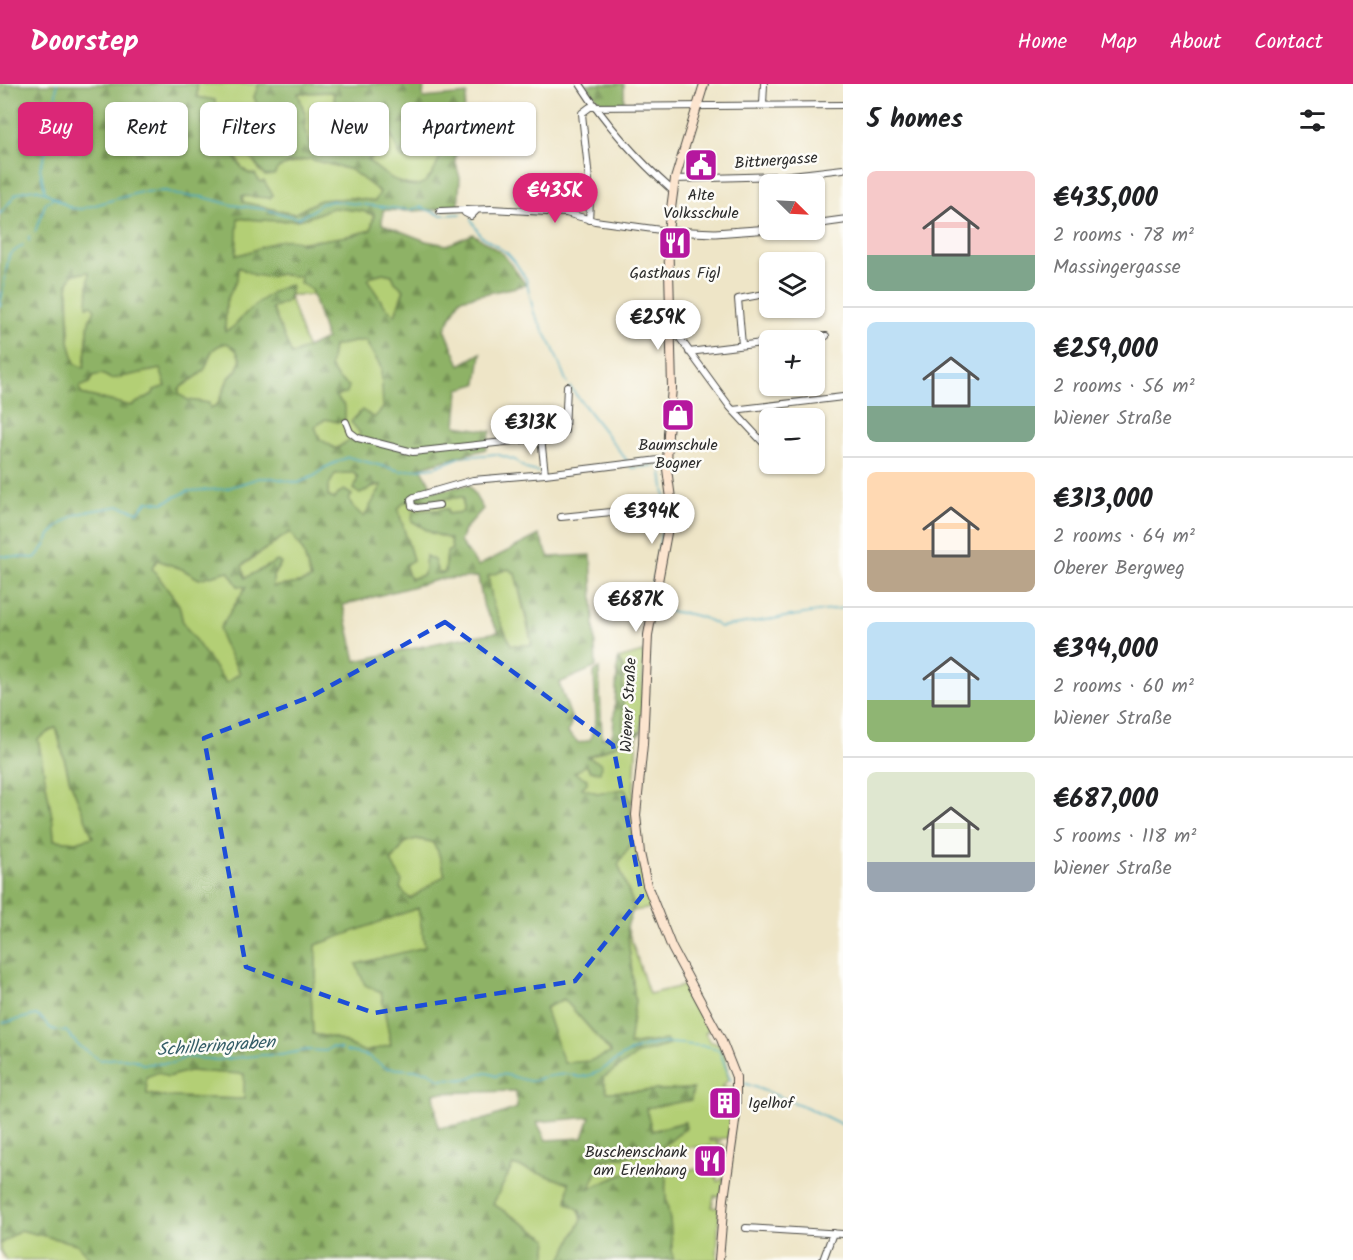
<!DOCTYPE html>
<meta charset="utf-8">
<style>
:root{--surface:#fff;--page:#f2f2f2;--text:#202124;--muted:#757577;--line:#e0e0e0;--accent:#db2777}
body{margin:0;font-family:Kalam,sans-serif;background:var(--page);color:var(--text);height:100vh;display:flex;flex-direction:column;font-size:22px;white-space:nowrap}
*{box-sizing:border-box;margin:0}
p{font-size:20px;color:var(--muted)}
.icon{flex:none;width:33px;height:33px;fill:none;stroke:currentColor;stroke-width:2;stroke-linecap:round;stroke-linejoin:round}
.map{position:relative;flex:1;overflow:hidden}
.sheet{display:flex;flex-direction:column;background:var(--surface);width:510px}
.sheet>*{flex:none}
.top-card{position:absolute;left:18px;top:18px;width:570px;height:54px;display:flex;gap:12px}
.needle{width:39px;rotate:114deg}
.controls{position:absolute;left:759px;top:90px;display:grid;gap:12px}
.controls a{display:grid;place-items:center;width:66px;height:66px;border-radius:9px;background:var(--surface);box-shadow:0 2px 4px #0004;font-size:30px}
.price{position:absolute;translate:-50% -51px;padding:0 14px;border-radius:21px;background:#fff;color:#222;font-size:20px;line-height:39px;filter:drop-shadow(0 2px 3px #0008)}
.price::after{content:'';position:absolute;left:50%;top:36px;width:18px;height:14px;margin-left:-9px;background:inherit;clip-path:polygon(0 0,100% 0,50% 100%)}
.price.active{background:var(--accent);color:#fff}
ul{padding:0;list-style:none}
li{display:flex;align-items:center;gap:18px;height:150px;padding:0 24px}
li+li{border-top:2px solid var(--line)}
li span{display:grid;place-items:center;flex:none;width:168px;height:120px;border-radius:9px;color:#555}
li>.icon{margin-inline-start:auto}
span .icon{width:72px;height:72px;fill:#fffc;stroke-width:1}
li b{font-size:26px}
h2{display:flex;justify-content:space-between;align-items:center;height:72px;padding:0 24px;font-size:26px}
.tag{padding:0 21px;border-radius:9px;background:var(--surface);box-shadow:0 2px 4px #0004;font-size:21px;line-height:54px}
.tag.active{background:var(--accent);color:#fff}
header{display:flex;align-items:center;gap:36px;box-sizing:border-box;height:84px;padding:0 30px;background:var(--accent);color:#fff}
header strong{font-size:28px}
nav{display:flex;gap:33px;margin-inline-start:auto;font-size:21px}
main{display:flex;flex:1;min-height:0}
.map>svg:first-child{display:block}
.green{fill:#b3cf75;stroke:#6f7d50;stroke-width:1.5}
.forest{fill:url(#forest-firs);stroke:#5c6e48;stroke-width:1.5;fill-rule:evenodd}
.lines{fill:none;stroke-linecap:round;stroke-linejoin:round}
.stream{stroke:#42a9c2;stroke-width:1.5}
.minor-casing{stroke:#484742;stroke-width:8}
.tertiary-casing{stroke:#484742;stroke-width:9}
.secondary-casing{stroke:#484742;stroke-width:10}
.minor{stroke:#fff;stroke-width:6}
.tertiary{stroke:#fff;stroke-width:7}
.secondary{stroke:#fce5cf;stroke-width:8}
.marked{fill:none;stroke:#1d4ed8;stroke-width:4.5;stroke-dasharray:12 8;stroke-linejoin:round}
.labels{text-anchor:middle;dominant-baseline:central;stroke-width:5;stroke-linejoin:round;paint-order:stroke}
.street-label{font-size:16px;fill:#2b2b2b;stroke:#fdfcf7}
.poi-label{font-size:16px;fill:#2b2b2b;stroke:#fdfcf7}
.water-label{font-size:18px;font-style:italic;fill:#345d67;stroke:#fdfcf7}
</style>
<header>
<strong>Doorstep</strong>
<nav><a>Home</a><a>Map</a><a>About</a><a>Contact</a></nav>
</header>
<main>
<div class="map">
<svg width="843" height="1176" viewBox="0 0 843 1176">
<defs>
<pattern id="forest-firs" width="22" height="20" patternUnits="userSpaceOnUse" patternTransform="scale(1.5)"><rect width="22" height="20" fill="#8eb266"/><path d="M5 1l3.5 6h-7zM16 11l3.5 6h-7z" fill="#749154"/></pattern>
</defs>
<rect width="100%" height="100%" fill="#fdfcf7"/>
<filter id="ink" filterUnits="userSpaceOnUse"><feTurbulence type="fractalNoise" baseFrequency=".0167" numOctaves="2"/><feDisplacementMap in="SourceGraphic" scale="12" xChannelSelector="R" yChannelSelector="G"/><feConvolveMatrix kernelMatrix="1 2 1 2 8 2 1 2 1" color-interpolation-filters="sRGB"/></filter>
<filter id="wash" filterUnits="userSpaceOnUse"><feTurbulence type="fractalNoise" baseFrequency=".008" numOctaves="4" result="noise"/><feDisplacementMap in="SourceGraphic" scale="24" xChannelSelector="R" yChannelSelector="G"/><feGaussianBlur stdDeviation="1.35" result="paint"/><feColorMatrix in="noise" values="0 0 0 0 0 0 0 0 0 0 0 0 0 0 0 0 0 1.4 0 .05"/><feComposite in="paint" operator="in"/></filter>
<g filter="url(#wash)">
<rect width="100%" height="100%" fill="#eee5c7"/>
<path class="green" d="M 197,0 L 259,0 L 254,13 L 259,26 L 256,33 L 257,52 L 242,63 L 257,80 L 260,88 L 309,75 L 351,86 L 380,108 L 376,117 L 352,114 L 320,116 L 294,130 L 243,118 L 241,112 L 273,111 L 264,98 L 260,98 L 242,84 L 238,76 L 221,54 L 215,40 L 216,26 L 197,13 Z
M 333,8 L 338,34 L 335,49 L 340,57 L 314,67 L 303,44 L 306,33 L 298,9 Z
M 444,25 L 449,27 C 444,53 440,116 401,99 C 388,94 377,86 367,75 L 383,66 L 380,53 L 385,48 L 391,51 L 401,74 L 425,58 L 430,32 Z
M 333,124 L 362,127 L 374,131 L 371,146 L 339,154 L 266,162 L 250,169 L 236,171 L 237,134 C 257,136 287,139 306,134 C 315,131 324,127 333,124 Z
M 238,182 L 269,193 L 279,190 L 301,193 L 300,199 L 311,205 L 313,211 L 289,211 L 307,264 L 292,272 L 272,223 L 288,217 L 291,202 C 276,210 259,218 246,229 C 239,236 235,245 225,248 L 226,218 L 237,195 Z
M 89,188 L 88,222 L 93,221 L 95,226 L 89,237 L 84,284 L 75,280 L 69,258 L 68,198 L 73,190 Z
M 383,189 L 392,191 L 395,198 L 404,205 L 395,231 L 383,220 L 367,196 L 372,192 Z
M 365,256 L 381,283 L 384,324 L 374,334 L 367,329 L 358,356 L 348,357 L 335,365 L 320,355 L 315,343 L 326,335 L 338,338 L 341,320 L 334,312 L 338,295 L 330,283 L 333,262 Z
M 227,259 L 236,266 L 241,276 L 236,287 L 228,295 L 217,321 L 210,324 L 208,319 L 188,316 L 179,311 L 179,305 C 186,299 197,294 203,287 C 212,278 204,264 227,259 Z
M 161,285 L 166,302 L 154,306 L 153,310 L 131,322 L 81,310 L 79,303 L 89,299 L 93,292 L 102,290 L 111,295 Z
M 345,389 L 354,389 L 358,393 L 354,406 L 382,401 L 364,434 L 353,423 L 349,415 L 352,411 L 344,406 L 339,409 L 334,416 L 328,412 L 328,403 L 335,390 Z
M 463,413 L 463,428 L 448,430 L 447,425 L 413,428 L 412,437 L 432,449 L 450,455 L 452,465 L 447,468 L 445,489 L 438,489 L 426,472 L 424,491 L 410,495 L 405,480 L 413,476 L 398,425 L 404,418 Z
M 290,448 L 303,467 L 311,495 L 299,499 L 273,503 L 273,492 L 281,479 L 277,477 L 246,495 L 242,482 Z
M 156,475 L 182,485 L 199,495 L 228,487 L 238,502 L 246,503 L 238,519 L 222,557 L 240,589 L 225,600 L 183,539 L 179,521 L 152,484 Z
M 508,485 L 515,489 L 532,561 L 511,561 L 493,521 L 488,492 Z
M 643,568 L 644,574 L 641,648 L 623,650 L 623,583 L 618,575 Z
M 56,643 L 70,697 L 93,753 L 76,758 L 54,756 L 53,739 L 38,655 Z
M 637,652 L 633,717 L 631,719 L 625,705 L 597,709 L 581,704 L 573,690 L 586,681 L 586,674 Z
M 416,755 L 432,758 L 438,767 L 445,791 L 409,815 L 400,804 L 391,778 L 406,758 Z
M 633,757 L 651,824 L 633,827 L 634,822 L 618,780 Z
M 418,823 L 425,863 L 381,908 L 391,961 L 365,968 L 335,954 L 313,950 L 311,908 L 316,896 L 316,861 Z
M 627,843 L 649,910 L 687,901 L 709,946 L 705,949 L 709,957 L 718,960 L 726,973 L 728,996 L 721,1003 L 733,1003 L 731,1045 L 728,1048 L 728,1054 L 709,1055 L 710,1057 L 722,1057 L 717,1057 L 717,1060 L 724,1061 L 723,1067 L 718,1069 L 718,1078 L 723,1078 L 723,1081 L 716,1080 L 715,1076 L 713,1076 L 714,1082 L 711,1084 L 724,1086 L 716,1093 L 718,1098 L 724,1093 L 721,1112 L 714,1112 L 712,1123 L 719,1124 L 717,1176 L 673,1176 C 671,1161 672,1146 669,1131 C 666,1116 664,1104 667,1088 L 709,1084 L 711,1074 L 707,1074 L 707,1070 L 710,1070 L 710,1062 L 660,1065 L 658,1073 L 660,1088 L 631,1087 L 589,1105 L 602,1076 L 656,1068 L 686,1044 L 684,1038 L 652,1047 L 645,1024 L 690,1016 L 693,1005 L 607,1008 L 603,994 L 638,970 L 668,961 L 646,958 L 629,961 L 635,917 Z
M 564,915 L 611,969 L 589,978 L 563,979 L 545,924 Z
M 159,987 L 167,993 L 189,987 L 245,990 L 244,1015 L 169,1013 L 147,1010 L 145,993 Z
M 513,1081 L 569,1098 L 582,1135 L 561,1176 L 546,1176 L 548,1155 L 493,1120 Z
M 20,1146 L 77,1160 L 91,1176 L 6,1176 L 0,1166 L 0,1160 Z"/>
<path class="forest" d="M 0,0 L 197,0 L 197,13 L 215,16 C 216,24 214,32 215,40 C 216,46 241,84 246,88 C 250,90 250,90 255,90 L 260,98 L 264,97 L 273,111 L 270,114 L 242,112 L 243,118 L 294,130 L 320,116 L 352,114 L 375,117 L 380,108 L 351,86 L 309,75 L 293,78 L 278,84 L 274,91 L 265,92 L 242,63 L 257,52 L 254,42 L 259,26 L 254,13 L 259,0 L 424,0 L 423,14 L 467,10 L 455,76 L 460,94 L 458,124 L 412,127 L 383,126 L 382,140 L 426,157 L 447,161 L 473,150 L 503,170 L 526,201 L 460,215 L 445,245 L 460,281 L 481,269 L 477,300 L 459,305 L 456,342 L 491,347 L 486,365 L 421,383 L 434,407 L 469,401 L 483,425 L 464,446 L 460,458 L 478,482 L 539,451 L 549,473 L 591,471 L 596,583 L 559,599 L 572,636 L 568,649 L 579,659 L 590,656 L 596,636 L 594,588 L 599,584 L 602,654 L 611,652 L 613,649 L 618,575 L 623,583 L 623,650 L 641,648 L 637,652 L 587,673 L 601,679 L 600,688 L 590,687 L 586,681 L 574,689 L 587,695 L 587,699 L 582,704 L 597,709 L 625,705 L 631,719 L 633,757 L 618,780 L 634,822 L 627,843 L 635,917 L 629,961 L 666,956 L 669,961 L 638,970 L 603,994 L 607,1008 L 693,1005 L 691,1016 L 646,1024 L 652,1047 L 685,1038 L 686,1044 L 656,1068 L 602,1076 L 590,1104 L 631,1087 L 667,1088 C 664,1104 666,1116 669,1131 C 672,1146 671,1161 673,1176 L 561,1176 L 582,1135 L 580,1126 L 567,1119 L 569,1099 L 513,1081 L 493,1120 L 548,1155 L 546,1176 L 91,1176 L 77,1160 L 20,1146 L 0,1160 ZM 333,8 L 338,34 L 335,49 L 340,57 L 314,67 L 304,45 L 306,33 L 298,9 ZM 444,25 L 449,27 C 444,52 440,115 402,99 C 388,94 378,86 368,76 L 384,66 L 380,53 L 385,49 L 391,51 L 401,74 L 411,76 L 425,58 L 430,32 ZM 333,124 L 362,127 L 374,131 L 371,146 L 354,151 L 302,159 C 282,147 257,169 236,171 L 238,134 C 257,136 287,139 306,134 C 315,131 324,127 333,124 ZM 238,183 L 254,191 L 269,193 L 279,190 L 301,193 L 300,199 L 311,205 L 326,255 L 292,271 L 272,224 L 288,217 L 291,201 C 275,203 259,218 246,229 C 239,235 235,245 225,247 L 226,218 L 237,195 ZM 89,188 L 87,222 L 92,221 L 95,226 L 89,237 L 84,284 L 75,280 L 69,258 L 68,198 L 73,190 ZM 383,189 L 392,191 L 395,198 L 404,206 L 395,231 L 383,220 L 368,196 L 372,192 ZM 365,256 L 381,283 L 383,324 L 374,334 L 362,326 L 351,338 L 360,349 L 358,356 L 348,357 L 336,365 L 320,355 L 315,343 L 325,335 L 338,338 L 345,335 L 345,322 L 335,312 L 347,309 L 349,302 L 338,295 L 330,283 L 333,262 ZM 227,259 L 236,266 L 241,276 L 236,287 L 228,295 L 218,321 L 210,324 L 209,319 L 188,316 L 179,310 L 179,305 C 186,298 197,294 203,287 C 212,278 204,264 227,259 ZM 160,285 L 166,302 L 154,306 L 153,310 L 131,322 L 81,310 L 79,303 L 89,299 L 93,292 L 102,290 L 111,295 ZM 345,389 L 354,389 L 358,393 L 354,406 L 360,410 L 375,401 L 382,401 L 364,433 L 353,423 L 349,415 L 352,411 L 344,406 L 339,409 L 334,415 L 328,412 L 328,403 L 335,390 ZM 463,413 L 463,428 L 448,430 L 448,425 L 413,427 L 412,437 L 432,449 L 450,455 L 452,465 L 447,468 L 445,489 L 438,489 L 434,476 L 426,472 L 424,491 L 410,495 L 405,481 L 413,476 L 398,425 L 404,418 ZM 290,448 L 303,467 L 311,495 L 299,499 L 273,503 L 273,492 L 281,479 L 277,477 L 245,494 L 242,482 L 246,478 ZM 157,476 L 182,485 L 199,495 L 228,487 L 238,502 L 246,503 L 220,544 L 222,557 L 240,589 L 226,599 L 183,539 L 179,521 L 152,484 ZM 508,485 L 515,489 L 529,544 L 532,561 L 511,561 L 493,521 L 488,492 ZM 478,493 L 484,524 L 499,548 L 455,555 L 356,577 L 343,521 L 441,495 ZM 56,643 L 70,697 L 93,753 L 76,758 L 54,756 L 53,739 L 38,655 ZM 416,755 L 432,758 L 438,767 L 445,791 L 410,815 L 400,804 L 402,797 L 391,777 L 406,758 ZM 418,824 L 425,863 L 356,880 L 365,901 L 381,908 L 391,961 L 365,968 L 335,954 L 313,950 L 311,908 L 316,896 L 316,861 ZM 564,915 L 611,968 L 611,969 L 589,977 L 564,979 L 545,924 ZM 189,987 L 244,990 L 244,1015 L 169,1013 L 147,1010 L 146,993 L 159,988 L 167,993 ZM 516,1007 L 517,1024 L 480,1037 L 438,1044 L 434,1009 ZM 590,1033 L 583,1054 L 546,1056 L 537,1038 Z
M 586,0 L 624,0 L 624,20 L 602,21 Z"/>
<g class="lines">
<path class="stream" d="M 45,107 L 40,84 L 52,51 L 57,0
M 0,130 L 16,110 L 27,106 L 36,105 L 45,108 L 71,124 L 81,125 L 141,108 L 166,107 L 177,111 L 203,113 L 232,121 L 263,125 L 298,134 L 312,127 L 320,120 L 332,117 L 410,126 L 420,123 L 441,131 L 462,130
M 471,135 L 480,151 L 507,169 L 515,178 L 526,195 L 534,229 L 553,264 L 567,299
M 35,148 L 46,118 L 54,114
M 29,157 L 29,152
M 0,222 L 9,171 L 23,161
M 570,303 L 628,378
M 631,382 L 632,384 L 661,381 L 666,419
M 0,472 L 35,474 L 45,462 L 50,451 L 60,441 L 75,431 L 90,427 L 120,422 L 138,428 L 148,417 L 163,419 L 188,407 L 225,405 L 259,394 L 273,394 L 298,399 L 316,391 L 324,384 L 348,373 L 401,387 L 435,383 L 461,373 L 496,370 L 515,376 L 526,385 L 538,388
M 651,526 L 648,526 L 666,424
M 655,526 C 678,528 701,529 720,543 L 843,524
M 3,939 L 36,931 C 52,939 43,947 66,947 L 79,962 L 100,976 C 114,975 131,971 142,980 L 173,979 L 186,973 L 217,976 L 262,971 L 281,971 L 307,966 L 326,967 L 331,963 L 341,965
M 346,967 L 368,972 L 386,984 L 428,987 L 440,995 C 452,993 456,997 464,995 C 480,993 476,984 496,992 C 508,987 520,997 531,997 C 536,997 536,996 540,994 C 542,993 564,990 567,990 C 571,990 576,993 580,993 C 598,992 607,981 621,973 C 642,960 667,957 692,961 C 701,962 711,961 719,966 L 731,997
M 739,997 L 806,1023 L 843,1041"/>
</g>
</g>
<g filter="url(#ink)">
<g class="lines">
<defs>
<path id="minor" d="M 580,0 C 605,39 638,76 673,107
M 763,21 L 764,0
M 675,95 L 783,92 L 843,85
M 466,126 L 465,129 L 471,132 L 477,126
M 440,127 L 491,125 L 566,129 L 595,137 L 668,147
M 589,136 C 592,100 585,65 582,29 L 590,23 L 843,21
M 814,203 L 818,202
M 671,242 L 730,323 L 770,366
M 782,256 L 826,252
M 742,261 L 738,215 L 770,209
M 689,268 L 770,258
M 733,326 L 843,313
M 346,338 L 350,348 L 358,354 L 413,368 L 541,354 L 561,350 L 565,347 L 567,302
M 541,354 L 545,390
M 439,421 L 417,424 L 412,422 L 411,415 L 414,413 L 473,396 L 545,390 L 667,375
M 561,433 L 672,422
M 746,1144 L 843,1150
M 823,1176 L 833,1149"/>
<path id="tertiary" d="M 814,140 L 843,136
M 668,147 L 715,149 L 770,145"/>
<path id="secondary" d="M 704,0 L 675,95 L 668,147 L 672,304 L 668,350 L 667,385 L 672,422 L 648,551 L 643,660 L 636,731 L 640,769 L 647,801 L 672,864 L 721,955 L 736,993 L 736,1031 L 724,1115 L 719,1176"/>
</defs>
<use href="#minor" class="minor-casing"/>
<use href="#tertiary" class="tertiary-casing"/>
<use href="#secondary" class="secondary-casing"/>
<use href="#minor" class="minor"/>
<use href="#tertiary" class="tertiary"/>
<use href="#secondary" class="secondary"/>
</g>
</g>
<path class="marked" d="M 445,538 L 613,661 L 642,812 L 575,897 L 374,929 L 246,883 L 204,654 L 312,612 Z"/>
<defs>
<symbol id="civic-square" viewBox="-11 -11 22 22"><rect x="-9" y="-9" width="18" height="18" rx="4" fill="#b5179e" stroke="#fdfcf7"/><path d="M-.6-6.5H3V-4.5H.6V-3L4-1V1h2V6H-6V1h2V-1L-.6-3ZM-1.2 2.5V6h2.4V2.5Z" fill="#fff"/></symbol>
<symbol id="restaurant-square" viewBox="-11 -11 22 22"><rect x="-9" y="-9" width="18" height="18" rx="4" fill="#b5179e" stroke="#fdfcf7"/><path d="M-5-6h1v4h1v-4h1v4h1v-4h1v5L-1.5 .5V6h-2V.5L-5-1ZM5-6V6H3V1.5H1.5Q1.5-4 5-6Z" fill="#fff"/></symbol>
<symbol id="shop-square" viewBox="-11 -11 22 22"><rect x="-9" y="-9" width="18" height="18" rx="4" fill="#b5179e" stroke="#fdfcf7"/><path d="M-5-2.5h2.3a2.7 3.5 0 0 1 5.4 0H5L5.5 6h-11ZM-1.5-2.5h3a1.5 2.3 0 0 0-3 0Z" fill="#fff"/></symbol>
<symbol id="building-square" viewBox="-11 -11 22 22"><rect x="-9" y="-9" width="18" height="18" rx="4" fill="#b5179e" stroke="#fdfcf7"/><path d="M-4-6H4V6H1V3H-1V6H-4ZM-2.5-4.3h1.7v1.8h-1.7ZM.8-4.3h1.7v1.8H.8ZM-2.5-1h1.7V.8h-1.7ZM.8-1h1.7V.8H.8Z" fill="#fff"/></symbol>
</defs>
<g fill-rule="evenodd">
<use href="#civic-square" x="682" y="62" width="38" height="38"/>
<use href="#restaurant-square" x="656" y="140" width="38" height="38"/>
<use href="#shop-square" x="659" y="312" width="38" height="38"/>
<use href="#building-square" x="706" y="1000" width="38" height="38"/>
<use href="#restaurant-square" x="691" y="1058" width="38" height="38"/>
</g>
<g class="labels">
<g class="street-label">
<text transform="translate(776 77) rotate(-4)">Bittnergasse</text>
<text transform="translate(629 621) rotate(-87)">Wiener Straße</text>
</g>
<g class="poi-label">
<text x="701" y="111">Alte<tspan x="701" dy="18">Volksschule</tspan></text>
<text x="675" y="189">Gasthaus Figl</text>
<text x="678" y="361">Baumschule<tspan x="678" dy="18">Bogner</tspan></text>
<text x="748" y="1019" text-anchor="start">Igelhof</text>
<text x="687" y="1068" text-anchor="end">Buschenschank<tspan x="687" dy="18">am Erlenhang</tspan></text>
</g>
<g class="water-label">
<text transform="translate(216 963) rotate(-4)">Schilleringraben</text>
</g>
</g>
</svg>
<div class="controls">
<a><svg class="needle" viewBox="-14 -14 28 28"><path d="M0-13l5 13h-10z" fill="#e53935"/><path d="M0 13l5-13h-10z" fill="#757577"/></svg></a>
<a><svg class="icon" aria-label="layers" viewBox="0 0 24 24"><path d="M12 4l9 5-9 5-9-5zM3 14l9 5 9-5"/></svg></a>
<a>+</a>
<a>−</a>
</div>
<b class="price active" style="left:555px;top:140px">€435K</b>
<b class="price" style="left:658px;top:267px">€259K</b>
<b class="price" style="left:531px;top:372px">€313K</b>
<b class="price" style="left:652px;top:461px">€394K</b>
<b class="price" style="left:636px;top:549px">€687K</b>
<div class="top-card">
<a class="tag active">Buy</a>
<a class="tag">Rent</a>
<a class="tag">Filters</a>
<a class="tag">New</a>
<a class="tag">Apartment</a>
</div>
</div>
<section class="sheet">
<h2>5 homes<svg class="icon" aria-label="filters" viewBox="0 0 24 24"><path d="M4 7h16M4 17h16"/><circle cx="9" cy="7" r="2"/><circle cx="15" cy="17" r="2"/></svg></h2>
<ul>
<li><span style="background:linear-gradient(#f6c9c9 70%,#7fa58c 0)"><svg class="icon" aria-label="home" viewBox="0 0 24 24"><path d="M3 11l9-7 9 7M6 9v11h12V9"/></svg></span><div><b>€435,000</b><p>2 rooms · 78 m²</p><p>Massingergasse</p></div></li>
<li><span style="background:linear-gradient(#bfe0f5 70%,#7fa58c 0)"><svg class="icon" aria-label="home" viewBox="0 0 24 24"><path d="M3 11l9-7 9 7M6 9v11h12V9"/></svg></span><div><b>€259,000</b><p>2 rooms · 56 m²</p><p>Wiener Straße</p></div></li>
<li><span style="background:linear-gradient(#ffd9b3 65%,#b9a48a 0)"><svg class="icon" aria-label="home" viewBox="0 0 24 24"><path d="M3 11l9-7 9 7M6 9v11h12V9"/></svg></span><div><b>€313,000</b><p>2 rooms · 64 m²</p><p>Oberer Bergweg</p></div></li>
<li><span style="background:linear-gradient(#bfe0f5 65%,#8fb573 0)"><svg class="icon" aria-label="home" viewBox="0 0 24 24"><path d="M3 11l9-7 9 7M6 9v11h12V9"/></svg></span><div><b>€394,000</b><p>2 rooms · 60 m²</p><p>Wiener Straße</p></div></li>
<li><span style="background:linear-gradient(#dfe7d0 75%,#9aa5b1 0)"><svg class="icon" aria-label="home" viewBox="0 0 24 24"><path d="M3 11l9-7 9 7M6 9v11h12V9"/></svg></span><div><b>€687,000</b><p>5 rooms · 118 m²</p><p>Wiener Straße</p></div></li>
</ul>
</section>
</main>
